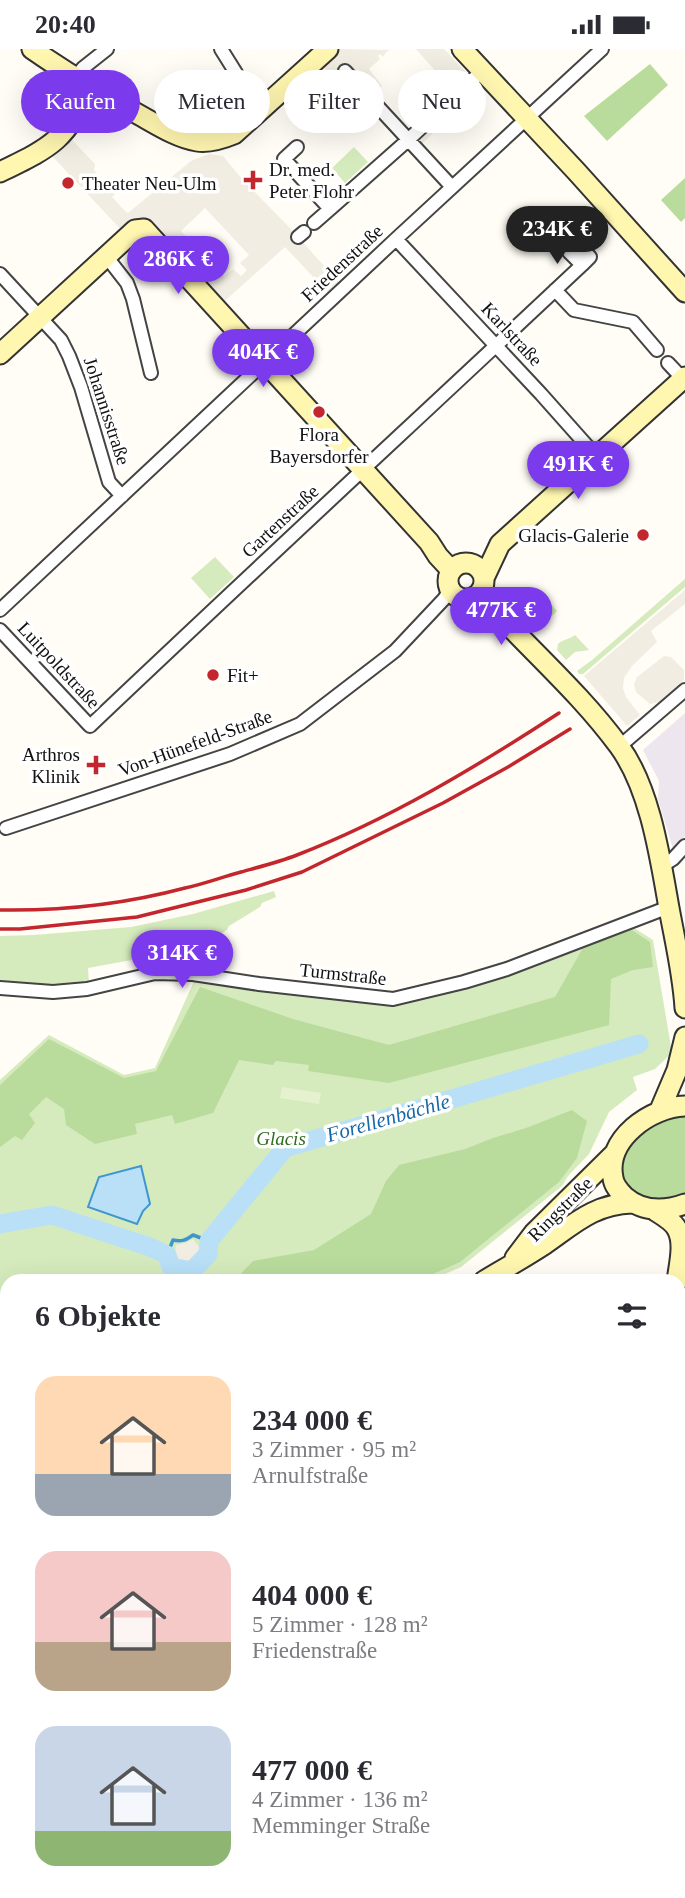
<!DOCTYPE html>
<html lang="de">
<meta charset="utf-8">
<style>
:root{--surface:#fff;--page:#f7f7f7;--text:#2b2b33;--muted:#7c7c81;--accent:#7c3aed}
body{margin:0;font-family:Georgia,serif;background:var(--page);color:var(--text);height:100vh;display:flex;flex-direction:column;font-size:26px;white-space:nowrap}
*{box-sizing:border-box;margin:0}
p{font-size:23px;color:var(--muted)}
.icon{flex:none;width:38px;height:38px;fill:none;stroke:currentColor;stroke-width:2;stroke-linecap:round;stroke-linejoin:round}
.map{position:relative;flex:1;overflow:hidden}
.drawer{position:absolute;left:0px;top:1225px;width:686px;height:625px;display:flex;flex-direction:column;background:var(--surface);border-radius:21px 21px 0 0;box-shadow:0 7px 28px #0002}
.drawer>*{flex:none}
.banner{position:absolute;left:21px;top:21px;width:644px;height:63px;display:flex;gap:14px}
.price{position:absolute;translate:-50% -60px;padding:0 16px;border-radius:24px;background:var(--accent);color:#fff;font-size:23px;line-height:46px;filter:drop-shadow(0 2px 4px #0008)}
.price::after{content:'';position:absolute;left:50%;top:42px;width:21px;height:16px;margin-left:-10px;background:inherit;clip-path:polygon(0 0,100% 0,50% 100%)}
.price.on{background:#222;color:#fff}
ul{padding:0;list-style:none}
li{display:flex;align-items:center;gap:21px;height:175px;padding:0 35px}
li span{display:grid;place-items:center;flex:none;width:196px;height:140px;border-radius:21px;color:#555}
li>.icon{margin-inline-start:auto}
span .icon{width:84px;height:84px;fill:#fffc;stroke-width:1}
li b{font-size:30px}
h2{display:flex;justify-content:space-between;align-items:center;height:84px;padding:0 35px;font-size:30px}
.tag{padding:0 24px;border-radius:32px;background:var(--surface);box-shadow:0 7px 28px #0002;font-size:24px;line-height:63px}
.tag.on{background:var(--accent);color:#fff}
.status{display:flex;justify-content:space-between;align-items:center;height:49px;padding:0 35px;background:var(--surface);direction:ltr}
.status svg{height:19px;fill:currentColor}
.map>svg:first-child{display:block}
.industrial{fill:#eee6ef}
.green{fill:#d5ebbd}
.forest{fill:#b9dc9c}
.pitch{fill:#e6f2cf}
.plaza{fill:#f1ede2;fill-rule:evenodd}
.water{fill:#b9e0f7;stroke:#3f96cf;stroke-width:2}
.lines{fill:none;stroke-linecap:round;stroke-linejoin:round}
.stream{stroke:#3f96cf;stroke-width:3.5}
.river{stroke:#b9e0f7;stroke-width:19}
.street-tunnel{stroke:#dbdad3;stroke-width:12;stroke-dasharray:12 6;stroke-linecap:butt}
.street-casing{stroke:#444;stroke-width:16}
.secondary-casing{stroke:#333;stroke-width:23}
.street{stroke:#fff;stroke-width:12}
.secondary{stroke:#fff6b0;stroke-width:19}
.rail{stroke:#c4262e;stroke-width:3.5}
.poi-dot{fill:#c4262e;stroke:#fff;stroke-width:2.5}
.labels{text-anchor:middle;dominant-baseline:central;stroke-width:7;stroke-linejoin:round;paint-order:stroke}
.poi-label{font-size:19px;fill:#111;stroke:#fff;text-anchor:start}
.street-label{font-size:19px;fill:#111;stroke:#fff}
.park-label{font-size:19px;font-style:italic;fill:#2f6b1f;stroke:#fff}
.water-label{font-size:21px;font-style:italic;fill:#1768a6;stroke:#fff}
</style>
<div class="status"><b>20:40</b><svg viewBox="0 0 49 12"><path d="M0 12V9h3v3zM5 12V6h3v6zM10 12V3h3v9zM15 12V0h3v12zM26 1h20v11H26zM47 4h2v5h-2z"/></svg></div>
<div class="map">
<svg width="685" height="1849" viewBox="0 0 685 1849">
<rect width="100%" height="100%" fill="#fffdf5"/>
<path class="industrial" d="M 685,664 L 685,787 L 673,800 L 658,750 L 659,732 L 643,701 Z
M 679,1468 L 685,1486 L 685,1849 L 318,1849 L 314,1843 L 679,1843 Z"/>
<path class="green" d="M 354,98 L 368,113 L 345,134 L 332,119 Z
M 215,508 L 234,528 L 210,550 L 191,529 Z
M 685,530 L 685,538 L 583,625 L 579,625 L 577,622 L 592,611 Z
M 542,545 L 557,562 L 537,581 L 521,565 Z
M 575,586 L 589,601 L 575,603 L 566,611 L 557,601 L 558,595 C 564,590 570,590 575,586 Z
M 274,842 L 276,848 L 262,854 L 260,858 L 229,877 L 227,881 L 188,904 L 154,919 L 148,908 L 88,919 L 89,935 L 48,939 L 0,935 L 0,887 L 34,886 L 131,878 L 193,865 Z
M 631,877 L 653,891 L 672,1004 L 655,1020 L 633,1028 L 637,1041 L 609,1063 L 589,1105 L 568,1127 L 562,1137 L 461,1218 L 429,1232 L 7,1232 L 7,1356 L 0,1358 L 0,1031 L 49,986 L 124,1026 L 155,1019 L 195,930 L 297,946 L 389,955 L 494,931 L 569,904 L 588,892 Z
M 251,1843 L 314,1843 L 318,1849 L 235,1849 Z"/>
<path class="forest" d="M 650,15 L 668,36 L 607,92 L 584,67 Z
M 685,129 L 685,169 L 681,173 L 661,151 Z
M 632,881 L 650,893 L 653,918 L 633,921 L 611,930 L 609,976 L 389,1034 L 308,1022 L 309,1016 L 276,1012 L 273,1016 L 239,1011 L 213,1064 L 175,1075 L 172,1066 L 135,1075 L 137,1085 L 95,1095 L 66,1076 L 64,1060 L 46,1048 L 29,1065 L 35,1074 L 22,1091 L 15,1087 L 0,1098 L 0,1036 L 49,990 L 124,1029 L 156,1022 L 200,938 L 293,970 L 389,996 L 555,948 L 584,897 Z
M 685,1059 L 685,1149 L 665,1156 L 627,1142 L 619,1125 L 620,1108 L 636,1079 Z
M 572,1061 L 587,1072 L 577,1109 L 559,1133 L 460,1213 L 417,1232 L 234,1232 L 253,1212 L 314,1201 L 371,1165 L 386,1132 L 399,1116 L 465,1100 L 493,1089 L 526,1079 Z
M 0,1260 L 7,1263 L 7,1353 L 0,1355 Z"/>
<path class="pitch" d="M 282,1038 L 321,1044 L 319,1055 L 280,1049 Z"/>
<path class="plaza" d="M 340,0 L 390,1 L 386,3 L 383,8 L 380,5 L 378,7 L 380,10 L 369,20 L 382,37 L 361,57 L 322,17 Z
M 416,0 L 444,0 L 480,38 L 421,96 L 407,81 L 432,58 L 436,61 L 443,53 L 441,50 L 451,40 Z
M 55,35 L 62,39 L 65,46 L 66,52 L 63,61 L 60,65 L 48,68 L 43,65 L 37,57 L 38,42 Z
M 71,90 L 95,115 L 94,121 L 115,145 L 112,148 L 125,162 L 128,164 L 191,112 L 209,105 L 223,107 L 242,130 L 290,179 L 343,238 L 332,248 L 285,198 L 218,258 L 140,174 L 126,186 L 53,108 ZM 205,159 L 249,206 L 240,214 L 247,221 L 241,227 L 233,220 L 224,228 L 181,182 Z
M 685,541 L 685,555 L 651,582 L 657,593 L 632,617 L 624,629 L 623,639 L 626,648 L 640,666 L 627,677 L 584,627 Z
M 664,607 L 671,608 L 684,621 L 684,630 L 682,634 L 660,653 L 650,655 L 636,643 L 634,635 L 637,628 Z
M 193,1190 L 205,1205 L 191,1218 L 174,1212 L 176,1196 L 186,1194 Z"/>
<path class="water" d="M 141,1117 L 150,1155 L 143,1162 L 137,1175 L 88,1158 L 99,1128 Z"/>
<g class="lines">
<path class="stream" d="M 167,1206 L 173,1191 C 182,1193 186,1191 193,1186 L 209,1192"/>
<path class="river" d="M 0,1175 L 52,1166 L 150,1198 L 167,1206 L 171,1218 L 192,1222 L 208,1205 L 209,1192 L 285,1099 L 639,995"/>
<path class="street-tunnel" d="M 241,32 L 252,47"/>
<defs>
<path id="street" d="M 221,0 L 241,32
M 345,22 L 452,138
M 75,29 L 83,19 L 107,0
M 297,98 L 284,110 L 330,160 L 408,91 L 482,22
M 314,174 L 330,160
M 298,188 L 304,183
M 396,190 L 541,345 L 597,408
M 106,207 L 127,234 L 133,250 L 151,324
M 0,225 L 61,291 L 69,307 L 81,338 L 109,433 L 122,447
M 555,241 L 574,261 L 633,273 L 657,301
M 668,314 L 683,330
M 0,561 L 396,190 L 602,0
M 0,581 L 90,677 C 253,522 418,370 582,216 L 590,208 L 578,195 L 569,203 L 582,216
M 620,697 L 685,641
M 6,779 L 230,705 L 300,675 L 395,602 L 444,550 L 450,541
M 662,817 L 673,810 L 685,797
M 0,939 L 53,943 L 87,940 L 155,924 L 193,925 L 259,935 L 393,950 L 464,933 L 507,920 L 669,858
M 0,1719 L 7,1744
M 34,1843 L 37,1849
M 506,1843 L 509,1849
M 9,1849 L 20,1843"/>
<path id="secondary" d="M 32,0 C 68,25 105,47 143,68 C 159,77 178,89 197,92 C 210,94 222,90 234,85 L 328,0
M 462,0 L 576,122 L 685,243
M 0,123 C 51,98 66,92 90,38
M 0,305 L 135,181 L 144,180 L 429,493 L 438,507 L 451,521
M448 532a18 18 0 1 1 36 0a18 18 0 1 1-36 0Z
M 484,529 L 500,495 L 685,328
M 481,543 L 490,552 L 496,563 C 537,607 583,648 619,697 C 650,739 660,808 669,859 C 675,892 683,925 685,959
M 685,1057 C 651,1058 605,1090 613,1129 C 614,1137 619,1142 624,1147 C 642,1163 663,1163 685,1155
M 660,1061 L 677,1021 L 685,988
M 654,1161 C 662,1166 673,1172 677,1180 C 685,1194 679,1216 677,1232
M 515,1209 L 534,1184 L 615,1104
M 484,1232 C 504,1220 525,1208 545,1195 C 574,1175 594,1155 632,1154
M 0,1379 L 7,1377
M 679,1381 L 683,1359 L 685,1289
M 679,1414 L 685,1435"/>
</defs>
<use href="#street" class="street-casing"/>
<use href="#secondary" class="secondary-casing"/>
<use href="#street" class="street"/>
<use href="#secondary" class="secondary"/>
<path class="rail" d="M 0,861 C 61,862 125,855 185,839 C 204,835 222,828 241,823 C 259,818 279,813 297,806 C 390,770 476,718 559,664
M 0,880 L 20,880 L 137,868 L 246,841 L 302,823 L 443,754 L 508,718 L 570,680"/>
</g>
<g class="poi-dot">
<path d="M249.5 120.5h7v7h7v7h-7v7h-7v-7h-7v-7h7z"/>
<circle cx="68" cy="134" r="7"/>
<circle cx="319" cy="363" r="7"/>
<circle cx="643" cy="486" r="7"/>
<circle cx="213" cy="626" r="7"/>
<path d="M92.5 705.5h7v7h7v7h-7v7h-7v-7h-7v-7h7z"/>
</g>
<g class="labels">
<g class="poi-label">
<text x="269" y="120">Dr. med.<tspan x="269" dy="22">Peter Flohr</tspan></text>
<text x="82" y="134">Theater Neu-Ulm</text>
<text x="319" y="385" text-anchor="middle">Flora<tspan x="319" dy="22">Bayersdorfer</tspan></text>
<text x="629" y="486" text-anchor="end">Glacis-Galerie</text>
<text x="227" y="626">Fit+</text>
<text x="80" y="705" text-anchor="end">Arthros<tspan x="80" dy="22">Klinik</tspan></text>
</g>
<g class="street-label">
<text transform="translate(342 214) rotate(-43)">Friedenstraße</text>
<text transform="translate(512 285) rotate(47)">Karlstraße</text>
<text transform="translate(107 362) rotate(72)">Johannisstraße</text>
<text transform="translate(280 472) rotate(-43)">Gartenstraße</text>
<text transform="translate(59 616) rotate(47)">Luitpoldstraße</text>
<text transform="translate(195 694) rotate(-20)">Von-Hünefeld-Straße</text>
<text transform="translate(343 925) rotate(6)">Turmstraße</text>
<text transform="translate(560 1160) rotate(-45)">Ringstraße</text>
</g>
<g class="park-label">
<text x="281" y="1089">Glacis</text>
</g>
<g class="water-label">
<text transform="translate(388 1069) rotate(-16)">Forellenbächle</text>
</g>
</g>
</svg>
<b class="price on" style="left:557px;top:217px">234K €</b>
<b class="price" style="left:178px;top:247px">286K €</b>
<b class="price" style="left:263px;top:340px">404K €</b>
<b class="price" style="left:578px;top:452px">491K €</b>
<b class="price" style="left:501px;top:598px">477K €</b>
<b class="price" style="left:182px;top:941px">314K €</b>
<div class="banner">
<a class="tag on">Kaufen</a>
<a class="tag">Mieten</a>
<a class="tag">Filter</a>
<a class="tag">Neu</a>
</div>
<section class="drawer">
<h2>6 Objekte<svg class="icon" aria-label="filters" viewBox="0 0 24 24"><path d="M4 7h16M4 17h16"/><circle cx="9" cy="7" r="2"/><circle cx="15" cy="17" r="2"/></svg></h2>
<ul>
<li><span style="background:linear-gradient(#ffd9b3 70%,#9aa5b1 0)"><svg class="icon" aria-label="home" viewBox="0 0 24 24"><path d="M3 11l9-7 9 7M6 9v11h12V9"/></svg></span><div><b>234 000 €</b><p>3 Zimmer · 95 m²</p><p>Arnulfstraße</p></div></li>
<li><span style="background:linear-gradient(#f6c9c9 65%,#b9a48a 0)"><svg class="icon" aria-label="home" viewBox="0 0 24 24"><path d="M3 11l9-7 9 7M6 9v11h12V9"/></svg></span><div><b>404 000 €</b><p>5 Zimmer · 128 m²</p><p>Friedenstraße</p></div></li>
<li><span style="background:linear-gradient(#c9d6e8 75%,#8fb573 0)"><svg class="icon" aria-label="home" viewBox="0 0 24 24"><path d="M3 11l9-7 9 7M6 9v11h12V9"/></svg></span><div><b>477 000 €</b><p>4 Zimmer · 136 m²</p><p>Memminger Straße</p></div></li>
</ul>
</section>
</div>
